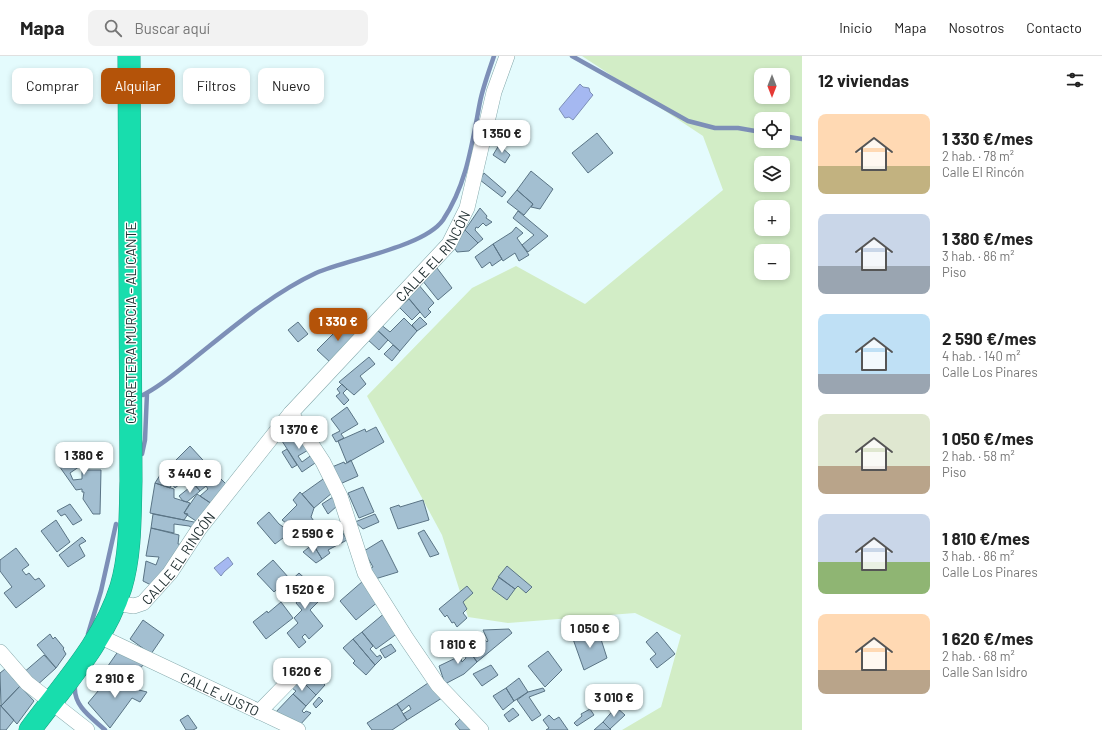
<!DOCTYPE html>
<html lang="es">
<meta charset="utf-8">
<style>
:root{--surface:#fff;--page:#f2f2f2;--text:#222;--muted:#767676;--line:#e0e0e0;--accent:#b45309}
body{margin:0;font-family:Barlow,sans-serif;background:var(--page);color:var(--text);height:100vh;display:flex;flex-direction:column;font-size:15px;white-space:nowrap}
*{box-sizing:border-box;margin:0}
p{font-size:13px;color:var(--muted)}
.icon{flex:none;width:22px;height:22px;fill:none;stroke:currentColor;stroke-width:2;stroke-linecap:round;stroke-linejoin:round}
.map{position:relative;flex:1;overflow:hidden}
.sheet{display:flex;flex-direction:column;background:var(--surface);width:300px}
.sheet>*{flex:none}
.banner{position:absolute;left:12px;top:12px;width:380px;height:36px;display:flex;gap:8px}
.needle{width:26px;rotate:180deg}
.controls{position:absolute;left:754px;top:12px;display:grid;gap:8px}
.controls a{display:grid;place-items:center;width:36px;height:36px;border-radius:8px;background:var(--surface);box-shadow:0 2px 6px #0003;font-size:20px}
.price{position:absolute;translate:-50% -34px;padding:0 9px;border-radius:8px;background:#fff;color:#222;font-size:13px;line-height:26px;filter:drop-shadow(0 1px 2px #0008)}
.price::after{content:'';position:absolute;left:50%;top:24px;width:12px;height:9px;margin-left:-6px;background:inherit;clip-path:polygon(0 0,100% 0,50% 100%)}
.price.on{background:var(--accent);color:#fff}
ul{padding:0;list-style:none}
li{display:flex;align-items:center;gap:12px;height:100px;padding:0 16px}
li span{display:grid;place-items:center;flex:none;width:112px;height:80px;border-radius:8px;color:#555}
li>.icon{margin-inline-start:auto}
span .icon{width:48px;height:48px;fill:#fffc;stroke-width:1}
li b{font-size:17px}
h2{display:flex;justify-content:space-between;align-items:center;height:48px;padding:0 16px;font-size:17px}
.chip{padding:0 14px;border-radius:8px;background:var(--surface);box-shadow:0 2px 6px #0003;font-size:14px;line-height:36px}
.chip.on{background:var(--accent);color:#fff}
header{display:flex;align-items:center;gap:24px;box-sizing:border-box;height:56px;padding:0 20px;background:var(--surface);border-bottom:1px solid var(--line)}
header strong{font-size:19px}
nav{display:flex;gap:22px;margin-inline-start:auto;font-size:14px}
.search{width:280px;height:36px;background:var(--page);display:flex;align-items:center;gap:10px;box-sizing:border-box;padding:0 14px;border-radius:8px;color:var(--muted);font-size:15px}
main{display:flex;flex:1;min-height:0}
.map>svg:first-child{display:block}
.green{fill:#d2edc6;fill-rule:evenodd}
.water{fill:#a5b8f1;stroke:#7d8fb7}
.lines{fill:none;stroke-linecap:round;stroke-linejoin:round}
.stream{stroke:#7d8fb7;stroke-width:4.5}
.building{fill:#a3bfd1;stroke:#5a7485}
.street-casing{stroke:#83a7aa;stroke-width:16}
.highway-casing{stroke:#1ba082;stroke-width:23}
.street{stroke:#fff;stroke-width:15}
.highway{stroke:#18ddad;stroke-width:22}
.labels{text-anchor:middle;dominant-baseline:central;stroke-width:3;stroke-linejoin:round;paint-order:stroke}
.street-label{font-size:14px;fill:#202f31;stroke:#fff}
</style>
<header>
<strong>Mapa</strong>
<div class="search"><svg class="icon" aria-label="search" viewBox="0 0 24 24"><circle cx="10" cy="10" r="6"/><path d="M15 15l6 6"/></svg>Buscar aquí</div>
<nav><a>Inicio</a><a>Mapa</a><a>Nosotros</a><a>Contacto</a></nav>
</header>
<main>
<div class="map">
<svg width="802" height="674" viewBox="0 0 802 674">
<rect width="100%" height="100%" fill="#e4fbfd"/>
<path class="green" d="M 582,0 L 802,0 L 802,674 L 622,674 L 661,651 L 681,579 L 635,557 L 508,567 L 468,561 L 442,479 L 367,340 L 472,232 L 516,210 L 585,248 L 723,134 L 703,80 ZM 761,19 L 783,19 L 783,41 L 761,41 ZM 761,63 L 783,63 L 783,85 L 761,85 ZM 761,107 L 783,107 L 783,129 L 761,129 ZM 761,151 L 783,151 L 783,173 L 761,173 ZM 761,195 L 783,195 L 783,217 L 761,217 Z"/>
<path class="water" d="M 580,28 L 583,31 L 589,32 L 590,36 L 593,39 L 573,64 L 569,61 L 565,62 L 559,53 Z
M 228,501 L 233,508 L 224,516 L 221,520 L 214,512 Z"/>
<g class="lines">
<path class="stream" d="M 572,0 L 688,65 L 715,72 L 738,72 L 761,76
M 783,80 L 802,83
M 143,339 C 161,330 177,316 192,304 C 231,273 271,238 316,217 C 348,203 424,191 443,164 C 467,128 472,87 480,46 C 483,31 489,15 494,0
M 142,398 L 145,384 L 147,337
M 88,578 L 101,535 L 116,468
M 75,630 C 73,650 92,662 105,674"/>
</g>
<path class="building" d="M 597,77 L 613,97 L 588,117 L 572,97 Z
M 499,89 L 510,99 L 505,107 L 493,99 Z
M 531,115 L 553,133 L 540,153 L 531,151 L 533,148 L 517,134 Z
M 484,117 L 506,136 L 502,141 L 480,124 Z
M 517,134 L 533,148 L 524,159 L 507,146 Z
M 480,152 L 487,160 L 486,162 L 492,166 L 486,170 L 483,167 L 478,172 L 476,171 L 475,174 L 483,183 L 478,187 L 465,174 Z
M 518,155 L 548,180 L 528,196 L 522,189 L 534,179 L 513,162 Z
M 516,171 L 523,177 L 517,182 L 529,199 L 519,205 L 515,197 L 503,205 L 493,188 L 512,176 Z
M 465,174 L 478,187 L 469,195 L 457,196 L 453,190 Z
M 493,188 L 502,203 L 492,210 L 490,206 L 482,212 L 475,201 Z
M 437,212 L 452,232 L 438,244 L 422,224 Z
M 418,228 L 434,247 L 428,253 L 431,256 L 425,262 L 407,240 Z
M 409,243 L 420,256 L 412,264 L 399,251 Z
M 420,261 L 427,268 L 417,275 L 412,269 Z
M 404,262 L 417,275 L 400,295 L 376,273 L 380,268 L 390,276 Z
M 346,265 L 360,278 L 331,307 L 317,294 Z
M 298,266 L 308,278 L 298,286 L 288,274 Z
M 376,273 L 388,284 L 379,294 L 367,283 Z
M 393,289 L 400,295 L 392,305 L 384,298 Z
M 369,301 L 375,308 L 360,320 L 366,328 L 354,339 L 339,326 Z
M 342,328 L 347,333 L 343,337 L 349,344 L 344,349 L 336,340 L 340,337 L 337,333 Z
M 347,351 L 358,368 L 341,378 L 344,382 L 336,386 L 332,379 L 340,375 L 331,363 Z
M 376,371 L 384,386 L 347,407 L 338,385 L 365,373 L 366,376 Z
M 299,374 L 310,393 L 298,400 L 302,406 L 313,398 L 318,405 L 302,416 L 282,385 Z
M 82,387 L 101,404 L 101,408 L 94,407 L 89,404 L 70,417 L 73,424 L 82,423 L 82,414 L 101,414 L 100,458 L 93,458 L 83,443 L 84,436 L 82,436 L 82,433 L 76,434 L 57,407 Z
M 190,390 L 213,415 L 194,428 L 173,407 Z
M 287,393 L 297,409 L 292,412 L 282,396 Z
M 351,404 L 358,420 L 340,428 L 332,411 L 344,406 L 345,408 Z
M 173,407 L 187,422 L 175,432 L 172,428 L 170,432 L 155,427 L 162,416 Z
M 213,415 L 228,430 L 212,448 L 200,440 L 208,433 L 206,430 L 200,435 L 194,428 Z
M 326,421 L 332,437 L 314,452 L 302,438 Z
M 155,427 L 174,433 L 174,442 L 190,447 L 184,457 L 188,458 L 184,464 L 150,457 Z
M 194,428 L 200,435 L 187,446 L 183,445 L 179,440 Z
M 363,431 L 374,456 L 359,462 L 348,437 Z
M 300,436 L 314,452 L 311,461 L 319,472 L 314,476 L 306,465 L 297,473 L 305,482 L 297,489 L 287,479 L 275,488 L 257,467 L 269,456 L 279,468 L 292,477 L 295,474 L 282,464 L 297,449 L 293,444 Z
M 197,438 L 212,448 L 199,467 L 184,457 Z
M 333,441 L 337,450 L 328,458 L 322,448 Z
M 423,444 L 429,464 L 398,473 L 390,452 L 399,449 L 400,451 Z
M 70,448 L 82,464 L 73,469 L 65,458 L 61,460 L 57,455 Z
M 153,458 L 184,464 L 199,467 L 197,474 L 189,470 L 174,468 L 174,477 L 151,472 Z
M 375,458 L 379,466 L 363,473 L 355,466 Z
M 56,464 L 70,486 L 57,496 L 41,475 Z
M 337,467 L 347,484 L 328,494 L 330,497 L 322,503 L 313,488 L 321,483 L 318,478 Z
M 151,472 L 179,479 L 178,488 L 185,489 L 155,531 L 143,525 L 146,505 L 156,509 L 159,501 L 146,500 Z
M 424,474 L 439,498 L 430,501 L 418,477 Z
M 82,481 L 86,485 L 79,489 L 85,500 L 68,511 L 59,499 Z
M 382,484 L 398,516 L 375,523 L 368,514 L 373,511 L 364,495 Z
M 313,488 L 322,503 L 316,507 L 303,496 Z
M 16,492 L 29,509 L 22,514 L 26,519 L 29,517 L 35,524 L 39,522 L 45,530 L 16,552 L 4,537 L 12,531 L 0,515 L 0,504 Z
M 273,504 L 289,522 L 274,536 L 257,518 Z
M 507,510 L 532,531 L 526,537 L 518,530 L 515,533 L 498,521 Z
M 299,517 L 324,540 L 310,554 L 323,570 L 309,583 L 305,578 L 302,581 L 306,586 L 299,592 L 287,577 L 298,567 L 294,562 L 302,554 L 296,547 L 300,542 L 286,529 Z
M 499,521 L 515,533 L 507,544 L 492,533 Z
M 363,525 L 379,545 L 356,564 L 340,545 Z
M 467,530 L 473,537 L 463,546 L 467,553 L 463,557 L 467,562 L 457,571 L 454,566 L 452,567 L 447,559 L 445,561 L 439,553 Z
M 281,546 L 293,562 L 266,583 L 253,566 L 267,555 L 268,557 Z
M 386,556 L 398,577 L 376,593 L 362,576 Z
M 143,564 L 164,579 L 151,598 L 130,583 Z
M 509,573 L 512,577 L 477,606 L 466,590 L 480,578 L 487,586 L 488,585 L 483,574 Z
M 598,574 L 607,602 L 584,614 L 573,583 Z
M 362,576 L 373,590 L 370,593 L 377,601 L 380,599 L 382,602 L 375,609 L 353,583 Z
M 657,576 L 675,598 L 657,612 L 650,603 L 656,598 L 646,586 Z
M 50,578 L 53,583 L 55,581 L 64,592 L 63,593 L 66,598 L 56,612 L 37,589 Z
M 456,580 L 461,588 L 451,595 L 446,587 Z
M 353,583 L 375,609 L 366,619 L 353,607 L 355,605 L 343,592 Z
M 391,588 L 396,595 L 385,602 L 380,594 Z
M 461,588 L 465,589 L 477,606 L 464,618 L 445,628 L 439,610 L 460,600 L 462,606 L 466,602 L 462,595 L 458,597 L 456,594 Z
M 119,594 L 143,609 L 127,629 L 118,627 L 103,617 Z
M 548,595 L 562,614 L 545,631 L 528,610 Z
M 44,599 L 56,612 L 35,631 L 23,617 Z
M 491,609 L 498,619 L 482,630 L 473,618 Z
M 5,613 L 20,630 L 1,650 L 0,617 Z
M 313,617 L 325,629 L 316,639 L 303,626 Z
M 298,621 L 316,639 L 306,650 L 293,638 L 296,635 L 289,630 Z
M 109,622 L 127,629 L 131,625 L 141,631 L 139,634 L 147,636 L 140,646 L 132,642 L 110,672 L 88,647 Z
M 519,622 L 528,636 L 514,645 L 506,632 Z
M 431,625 L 442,642 L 407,664 L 403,658 L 411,653 L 409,649 L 402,655 L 397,648 Z
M 20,630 L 34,645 L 17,668 L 1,650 Z
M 506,632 L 514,645 L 503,654 L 493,640 Z
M 543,632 L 545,635 L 529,641 L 541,659 L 532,665 L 517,644 L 528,636 Z
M 293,638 L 306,650 L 302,655 L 304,657 L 306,655 L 311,657 L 298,671 L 273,659 Z
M 319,641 L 323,645 L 316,652 L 313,648 Z
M 397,648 L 407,664 L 392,674 L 372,674 L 367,667 Z
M 0,649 L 14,664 L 6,674 L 0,674 Z
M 616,651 L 625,659 L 610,673 L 603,666 Z
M 513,652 L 519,659 L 509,666 L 504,659 Z
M 590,653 L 594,659 L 577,670 L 574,667 L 582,660 L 581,658 Z
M 188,659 L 197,672 L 193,674 L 186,674 L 180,664 Z
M 549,659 L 554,664 L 559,661 L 568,674 L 546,674 L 549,672 L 543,664 Z
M 461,662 L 472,674 L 460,674 L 455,668 Z
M 603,666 L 611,674 L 594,674 Z"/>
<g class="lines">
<defs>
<g id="street">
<path d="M 291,357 L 323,406 L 340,440 L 365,517 L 406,582 L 438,629 L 481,674"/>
<path id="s1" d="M 115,547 L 134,550 L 143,547 L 170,517 L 199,473 L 291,357 L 449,188 L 467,152 L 494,36 L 507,0"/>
<path id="s2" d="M 99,580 L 298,674"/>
<path d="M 0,596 L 27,627 L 87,674"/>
<path d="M 259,656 L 302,612"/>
</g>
<path id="highway" d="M 30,674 C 63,629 104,586 121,531 C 131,497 130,460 131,425 L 129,0"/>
</defs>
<use href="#street" class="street-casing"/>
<use href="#highway" class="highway-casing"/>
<use href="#street" class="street"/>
<use href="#highway" class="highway"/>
</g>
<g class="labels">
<g class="street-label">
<text stroke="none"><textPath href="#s1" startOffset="482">CALLE EL RINCÓN</textPath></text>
<text transform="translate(130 267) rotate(-90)">CARRETERA MURCIA - ALICANTE</text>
<text stroke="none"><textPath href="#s1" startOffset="86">CALLE EL RINCÓN</textPath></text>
<text stroke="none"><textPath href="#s2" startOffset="134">CALLE JUSTO</textPath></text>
</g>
</g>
</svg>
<div class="controls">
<a><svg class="needle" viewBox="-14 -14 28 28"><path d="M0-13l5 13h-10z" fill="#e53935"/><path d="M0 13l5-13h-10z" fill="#767676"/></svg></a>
<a><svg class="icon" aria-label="locate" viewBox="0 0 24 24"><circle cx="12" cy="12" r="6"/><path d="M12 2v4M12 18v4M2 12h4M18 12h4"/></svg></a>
<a><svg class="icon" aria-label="layers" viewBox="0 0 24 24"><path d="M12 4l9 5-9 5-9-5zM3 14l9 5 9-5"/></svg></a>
<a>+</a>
<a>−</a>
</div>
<b class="price" style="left:502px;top:98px">1 350 €</b>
<b class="price on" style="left:338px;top:286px">1 330 €</b>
<b class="price" style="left:299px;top:394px">1 370 €</b>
<b class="price" style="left:84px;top:420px">1 380 €</b>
<b class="price" style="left:190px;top:438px">3 440 €</b>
<b class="price" style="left:313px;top:498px">2 590 €</b>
<b class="price" style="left:305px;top:554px">1 520 €</b>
<b class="price" style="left:590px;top:593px">1 050 €</b>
<b class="price" style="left:458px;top:609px">1 810 €</b>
<b class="price" style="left:302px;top:636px">1 620 €</b>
<b class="price" style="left:115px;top:643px">2 910 €</b>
<b class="price" style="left:614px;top:662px">3 010 €</b>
<div class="banner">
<a class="chip">Comprar</a>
<a class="chip on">Alquilar</a>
<a class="chip">Filtros</a>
<a class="chip">Nuevo</a>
</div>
</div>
<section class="sheet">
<h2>12 viviendas<svg class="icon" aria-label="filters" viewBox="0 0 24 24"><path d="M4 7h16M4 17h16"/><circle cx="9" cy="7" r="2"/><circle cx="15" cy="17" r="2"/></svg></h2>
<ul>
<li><span style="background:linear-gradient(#ffd9b3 65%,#c2b280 0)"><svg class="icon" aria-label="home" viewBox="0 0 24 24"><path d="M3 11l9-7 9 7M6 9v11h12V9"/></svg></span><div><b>1 330 €/mes</b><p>2 hab. · 78 m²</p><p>Calle El Rincón</p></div></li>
<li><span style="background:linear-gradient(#c9d6e8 65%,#9aa5b1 0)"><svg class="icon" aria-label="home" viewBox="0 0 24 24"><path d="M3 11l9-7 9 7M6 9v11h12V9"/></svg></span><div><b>1 380 €/mes</b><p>3 hab. · 86 m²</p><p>Piso</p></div></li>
<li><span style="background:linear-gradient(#bfe0f5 75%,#9aa5b1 0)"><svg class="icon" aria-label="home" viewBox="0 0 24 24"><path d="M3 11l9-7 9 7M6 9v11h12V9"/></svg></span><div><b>2 590 €/mes</b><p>4 hab. · 140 m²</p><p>Calle Los Pinares</p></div></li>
<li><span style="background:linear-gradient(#dfe7d0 65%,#b9a48a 0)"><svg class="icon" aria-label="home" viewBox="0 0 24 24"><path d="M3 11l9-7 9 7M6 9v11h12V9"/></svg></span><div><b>1 050 €/mes</b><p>2 hab. · 58 m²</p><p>Piso</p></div></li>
<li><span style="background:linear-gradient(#c9d6e8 60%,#8fb573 0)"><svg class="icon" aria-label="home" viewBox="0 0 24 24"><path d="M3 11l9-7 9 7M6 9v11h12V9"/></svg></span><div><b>1 810 €/mes</b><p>3 hab. · 86 m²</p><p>Calle Los Pinares</p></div></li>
<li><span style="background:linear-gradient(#ffd9b3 70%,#b9a48a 0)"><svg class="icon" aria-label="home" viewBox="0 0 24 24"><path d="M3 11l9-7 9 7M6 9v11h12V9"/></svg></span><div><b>1 620 €/mes</b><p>2 hab. · 68 m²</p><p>Calle San Isidro</p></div></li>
</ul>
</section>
</main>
